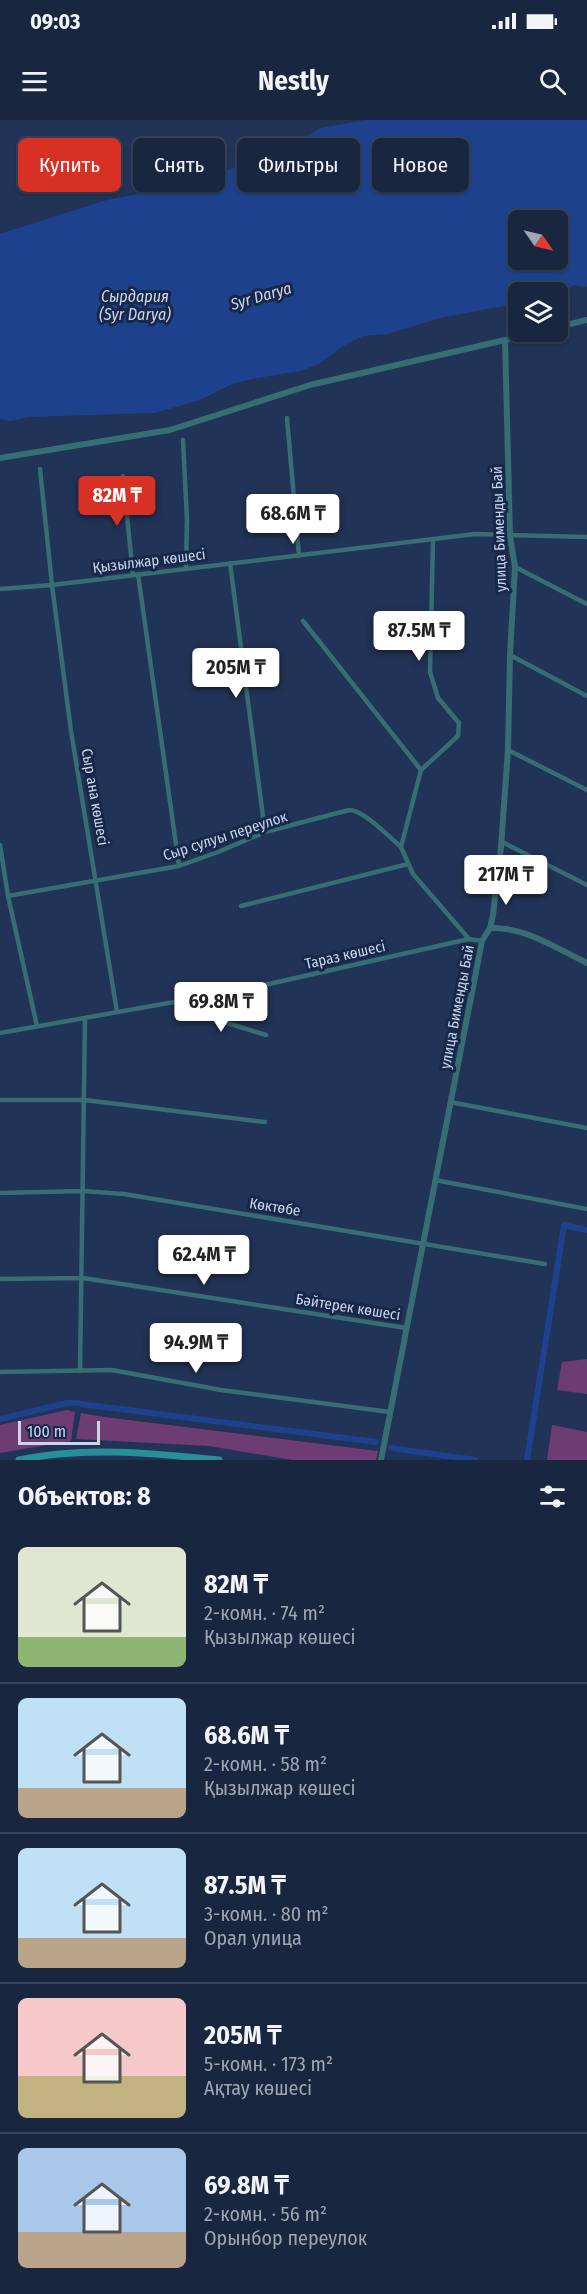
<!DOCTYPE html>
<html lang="ru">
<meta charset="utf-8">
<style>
:root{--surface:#192640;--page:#222e47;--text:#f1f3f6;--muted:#9fa5b1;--line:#374359;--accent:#d93025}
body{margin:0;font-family:"Fira Sans Condensed",sans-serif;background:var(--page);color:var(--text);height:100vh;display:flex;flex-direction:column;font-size:22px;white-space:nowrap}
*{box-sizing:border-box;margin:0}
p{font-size:20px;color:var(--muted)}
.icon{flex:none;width:33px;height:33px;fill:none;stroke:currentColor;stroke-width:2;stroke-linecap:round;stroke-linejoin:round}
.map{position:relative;height:1340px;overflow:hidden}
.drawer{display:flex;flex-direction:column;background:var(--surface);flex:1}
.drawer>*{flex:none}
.guide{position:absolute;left:18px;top:18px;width:552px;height:54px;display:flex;gap:12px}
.needle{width:39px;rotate:124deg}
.fabs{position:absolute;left:508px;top:90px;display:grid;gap:12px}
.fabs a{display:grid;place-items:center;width:60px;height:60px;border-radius:9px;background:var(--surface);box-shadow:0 2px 4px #0004,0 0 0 2px var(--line);font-size:30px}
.scale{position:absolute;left:18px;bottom:15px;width:82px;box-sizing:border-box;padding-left:6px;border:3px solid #c9d5eb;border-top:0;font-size:16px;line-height:21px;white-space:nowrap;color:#c9d5eb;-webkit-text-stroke:4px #18284b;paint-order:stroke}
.price{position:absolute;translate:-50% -51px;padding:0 14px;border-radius:6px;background:#fff;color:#222;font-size:20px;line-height:39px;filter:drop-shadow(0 2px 3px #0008)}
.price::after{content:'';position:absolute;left:50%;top:36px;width:18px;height:14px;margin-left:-9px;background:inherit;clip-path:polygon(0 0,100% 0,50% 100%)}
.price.on{background:var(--accent);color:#fff}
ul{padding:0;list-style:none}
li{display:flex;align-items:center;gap:18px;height:150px;padding:0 18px}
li+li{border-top:2px solid var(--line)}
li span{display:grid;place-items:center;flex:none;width:168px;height:120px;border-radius:9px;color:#555}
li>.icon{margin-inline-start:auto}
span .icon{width:72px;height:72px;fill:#fffc;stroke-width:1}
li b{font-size:26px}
h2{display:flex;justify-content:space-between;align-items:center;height:72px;padding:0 18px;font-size:26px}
.tag{padding:0 21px;border-radius:9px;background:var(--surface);box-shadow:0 2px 4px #0004,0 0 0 2px var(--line);font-size:21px;line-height:54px}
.tag.on{background:var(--accent);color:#fff}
.status{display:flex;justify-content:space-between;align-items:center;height:42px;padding:0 30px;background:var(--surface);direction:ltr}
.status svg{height:16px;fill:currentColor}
header{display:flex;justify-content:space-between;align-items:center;height:78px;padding:0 18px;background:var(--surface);font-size:27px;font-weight:700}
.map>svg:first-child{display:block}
.green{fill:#6d3c73}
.water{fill:#1e418d;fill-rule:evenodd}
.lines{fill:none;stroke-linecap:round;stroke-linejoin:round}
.canal{stroke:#1e418d;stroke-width:6}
.minor{stroke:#366e74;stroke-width:4.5}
.tertiary{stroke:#366e74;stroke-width:6}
.secondary{stroke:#288f97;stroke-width:7}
.labels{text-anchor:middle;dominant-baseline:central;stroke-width:6;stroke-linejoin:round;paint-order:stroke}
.street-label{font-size:15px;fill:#c9d5eb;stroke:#18284b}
.water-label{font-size:16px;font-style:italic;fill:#cbd7ed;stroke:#18284b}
</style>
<div class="status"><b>09:03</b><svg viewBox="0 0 49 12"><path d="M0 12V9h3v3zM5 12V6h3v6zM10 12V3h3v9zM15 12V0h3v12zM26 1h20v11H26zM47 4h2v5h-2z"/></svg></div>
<header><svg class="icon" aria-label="menu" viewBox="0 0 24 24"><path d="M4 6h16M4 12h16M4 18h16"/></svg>Nestly<svg class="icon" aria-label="search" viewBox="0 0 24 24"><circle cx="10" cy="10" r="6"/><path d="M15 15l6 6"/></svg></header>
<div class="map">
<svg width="587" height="1340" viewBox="0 0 587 1340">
<rect width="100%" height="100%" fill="#213356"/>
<path class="green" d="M 587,1239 L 587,1274 L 557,1270 L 562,1242 Z
M 67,1290 L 75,1292 L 71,1321 L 0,1333 L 0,1305 Z
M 81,1293 L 104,1297 L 378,1331 L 376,1340 L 292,1340 L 209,1326 L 76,1319 Z
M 552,1305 L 587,1312 L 587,1340 L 547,1340 Z"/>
<path class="water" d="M 365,0 L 587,0 L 587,167 L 574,165 L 558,175 L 558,172 L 519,172 L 519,183 L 440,198 L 388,214 L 363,216 L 343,226 L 319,244 L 300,251 L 257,258 L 232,264 L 200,280 L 155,293 L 29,297 L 11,301 L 0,299 L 0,114 L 103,81 L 194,62 L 284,29 L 321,8 ZM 519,100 L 558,100 L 558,140 L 519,140 Z"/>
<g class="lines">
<path class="canal" d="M 81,1284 L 376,1322
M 0,1299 L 67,1283 L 78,1283
M 391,1328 L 476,1340
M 527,1340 L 564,1105 L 587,1110"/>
<path class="minor" d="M 287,298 L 299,436
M 183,320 L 187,400 L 186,448
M 40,349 L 52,465 L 71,611 L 117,892
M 123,356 L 133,455
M 433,419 L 430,552 L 438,578 L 459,603 L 458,616 L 421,650 L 401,727 L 413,754 L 469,819
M 230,443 L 265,712
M 515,447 L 587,484
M 138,454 L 179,746
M 0,469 L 52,465 L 475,414 L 587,417
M 303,501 L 421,650
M 510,535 L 587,576
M 508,630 L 587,670
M 502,722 L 587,765
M 0,725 L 8,776 L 37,906
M 8,776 L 179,746 L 218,732 L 265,712 L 349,690 C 364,690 389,717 401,727
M 241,786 L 408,744
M 218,874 L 220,898 L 224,902 L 266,915
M 0,913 L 247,869 L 469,819 L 482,821
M 0,980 L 85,980 L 265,1002
M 450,982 L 587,1008
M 435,1060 L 587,1089
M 0,1073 L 83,1071 L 124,1074 L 545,1144
M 0,1159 L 83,1158 L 406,1208
M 80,1251 L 85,899
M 0,1252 L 112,1250 L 221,1270 L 390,1292"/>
<path class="tertiary" d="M 558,207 L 587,200
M 0,338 L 170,310 L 310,265 L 540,212
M 490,808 C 523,806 558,829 587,843
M 381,1340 L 482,821 L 490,808 L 493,795 L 501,727 L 508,630 L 510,535 L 515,447 L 510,416 L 505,220"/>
<path class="secondary" d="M 19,1340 C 84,1326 153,1333 219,1340"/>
</g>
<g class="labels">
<g class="street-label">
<text transform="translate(499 409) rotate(-92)">улица Бименды Бай</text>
<text transform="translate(149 441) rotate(-7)">Қызылжар көшесі</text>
<text transform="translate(95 677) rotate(80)">Сыр ана көшесі</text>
<text transform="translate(225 716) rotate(-18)">Сыр сулуы переулок</text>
<text transform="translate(345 835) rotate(-13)">Тараз көшесі</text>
<text transform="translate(457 887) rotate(-79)">улица Бименды Бай</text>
<text transform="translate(275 1087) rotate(9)">Көктөбе</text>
<text transform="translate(348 1187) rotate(9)">Бәйтерек көшесі</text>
</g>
<g class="water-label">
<text x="135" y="176">Сырдария<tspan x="135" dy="18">(Syr Darya)</tspan></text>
<text transform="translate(261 176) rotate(-16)">Syr Darya</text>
</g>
</g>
</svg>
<div class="fabs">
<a><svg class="needle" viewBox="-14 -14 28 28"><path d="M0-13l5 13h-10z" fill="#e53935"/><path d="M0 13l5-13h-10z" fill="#9fa5b1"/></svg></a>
<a><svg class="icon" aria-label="layers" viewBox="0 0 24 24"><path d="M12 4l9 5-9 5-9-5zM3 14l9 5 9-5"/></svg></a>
</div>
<div class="scale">100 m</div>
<b class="price on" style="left:117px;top:407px">82M ₸</b>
<b class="price" style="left:293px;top:425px">68.6M ₸</b>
<b class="price" style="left:419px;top:542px">87.5M ₸</b>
<b class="price" style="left:236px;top:579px">205M ₸</b>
<b class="price" style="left:506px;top:786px">217M ₸</b>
<b class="price" style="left:221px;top:913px">69.8M ₸</b>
<b class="price" style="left:204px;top:1166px">62.4M ₸</b>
<b class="price" style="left:196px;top:1254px">94.9M ₸</b>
<div class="guide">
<a class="tag on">Купить</a>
<a class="tag">Снять</a>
<a class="tag">Фильтры</a>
<a class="tag">Новое</a>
</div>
</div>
<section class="drawer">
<h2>Объектов: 8<svg class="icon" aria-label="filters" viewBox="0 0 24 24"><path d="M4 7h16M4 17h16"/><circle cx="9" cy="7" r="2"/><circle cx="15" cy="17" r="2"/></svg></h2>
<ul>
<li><span style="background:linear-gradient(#dfe7d0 75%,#8fb573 0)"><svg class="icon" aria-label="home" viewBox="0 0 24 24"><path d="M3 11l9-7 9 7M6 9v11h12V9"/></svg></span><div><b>82M ₸</b><p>2-комн. · 74 m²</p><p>Қызылжар көшесі</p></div></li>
<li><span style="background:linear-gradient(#bfe0f5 75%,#b9a48a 0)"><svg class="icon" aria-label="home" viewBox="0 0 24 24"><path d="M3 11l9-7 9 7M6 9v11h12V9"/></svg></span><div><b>68.6M ₸</b><p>2-комн. · 58 m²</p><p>Қызылжар көшесі</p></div></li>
<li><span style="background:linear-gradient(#bfe0f5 75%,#b9a48a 0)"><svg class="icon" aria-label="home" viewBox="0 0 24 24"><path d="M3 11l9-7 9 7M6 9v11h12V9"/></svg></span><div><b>87.5M ₸</b><p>3-комн. · 80 m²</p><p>Орал улица</p></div></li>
<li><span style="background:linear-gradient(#f6c9c9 65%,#c2b280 0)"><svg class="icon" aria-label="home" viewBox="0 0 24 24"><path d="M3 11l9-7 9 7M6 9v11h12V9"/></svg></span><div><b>205M ₸</b><p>5-комн. · 173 m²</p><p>Ақтау көшесі</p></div></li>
<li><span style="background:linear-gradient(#a9c7e8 70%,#b9a48a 0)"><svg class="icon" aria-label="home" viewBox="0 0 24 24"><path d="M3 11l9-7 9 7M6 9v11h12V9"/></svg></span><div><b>69.8M ₸</b><p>2-комн. · 56 m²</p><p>Орынбор переулок</p></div></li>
</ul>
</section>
